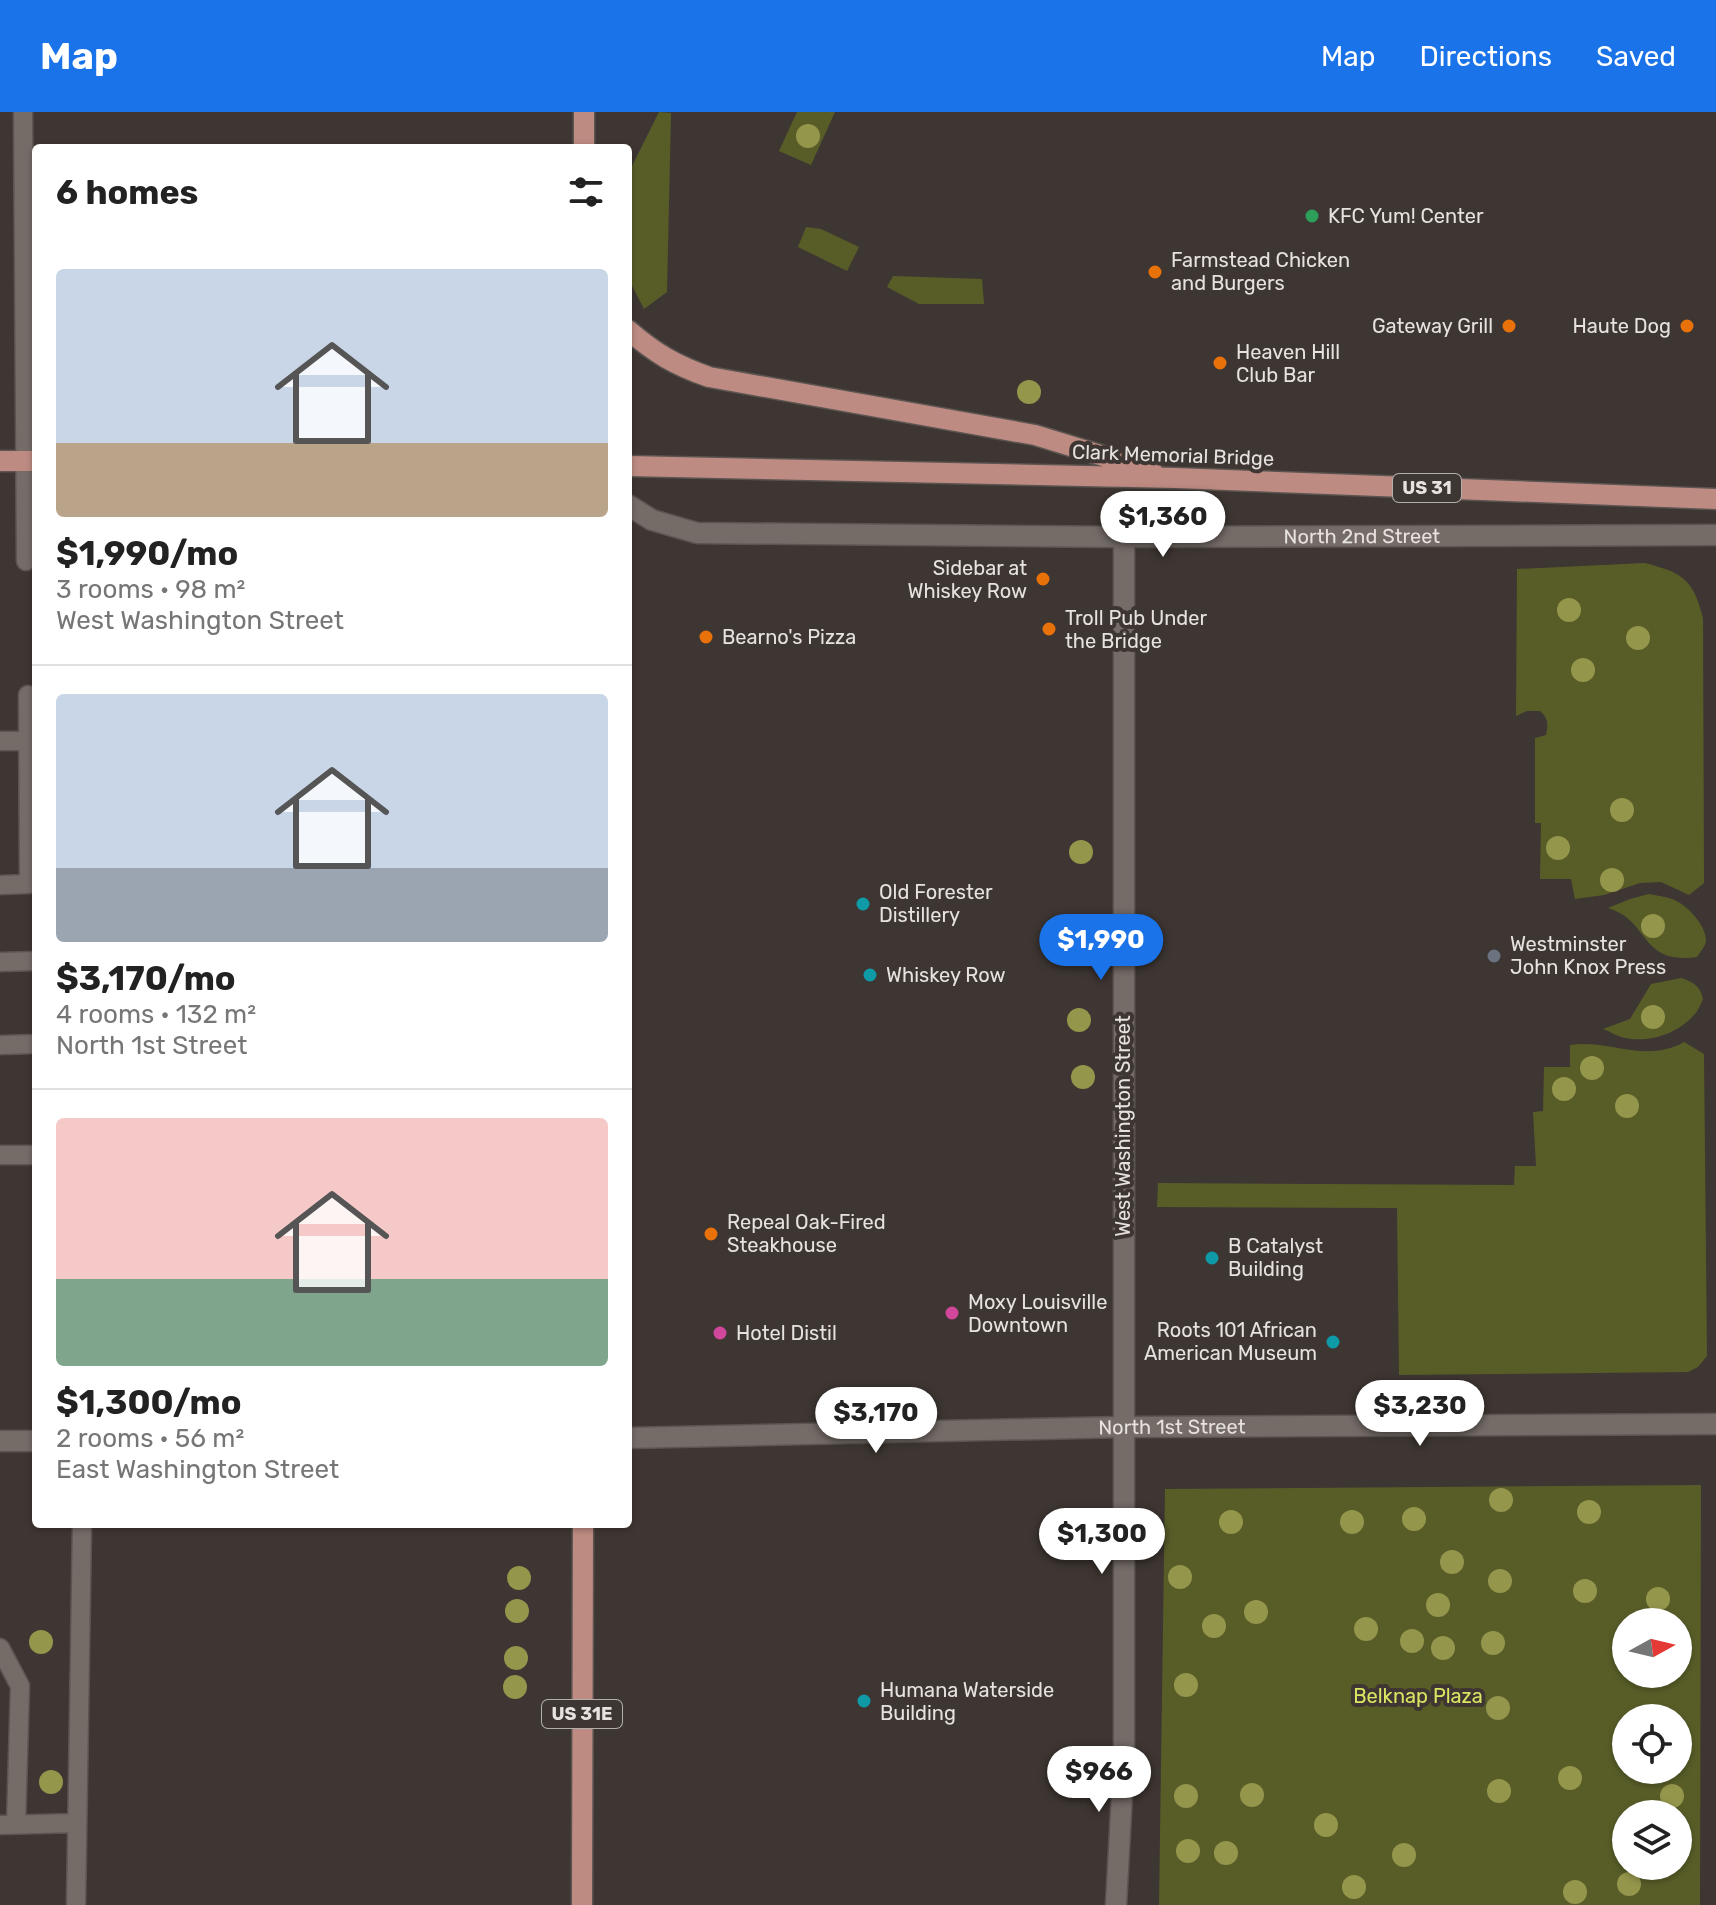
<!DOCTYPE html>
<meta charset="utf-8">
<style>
:root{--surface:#fff;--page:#f6f6f6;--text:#222;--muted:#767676;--line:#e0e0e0;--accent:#1a73e8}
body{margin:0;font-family:Rubik,sans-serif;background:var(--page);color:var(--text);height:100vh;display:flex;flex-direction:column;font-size:30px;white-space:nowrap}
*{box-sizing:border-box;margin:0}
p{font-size:26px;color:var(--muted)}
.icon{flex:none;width:44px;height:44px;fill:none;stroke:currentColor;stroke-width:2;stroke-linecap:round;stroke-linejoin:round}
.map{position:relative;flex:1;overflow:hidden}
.sheet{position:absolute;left:32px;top:32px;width:600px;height:1384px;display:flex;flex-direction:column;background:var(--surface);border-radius:8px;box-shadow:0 2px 6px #0004}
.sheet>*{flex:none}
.needle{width:52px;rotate:82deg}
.fabs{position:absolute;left:1612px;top:1496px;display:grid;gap:16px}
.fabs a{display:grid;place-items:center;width:80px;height:80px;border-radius:50%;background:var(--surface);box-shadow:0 2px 6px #0004;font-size:40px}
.price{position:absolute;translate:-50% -68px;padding:0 18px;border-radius:28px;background:#fff;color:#222;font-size:26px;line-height:52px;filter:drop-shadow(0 2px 4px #0008)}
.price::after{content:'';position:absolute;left:50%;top:48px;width:24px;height:18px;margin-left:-12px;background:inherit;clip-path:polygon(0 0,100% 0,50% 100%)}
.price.on{background:var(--accent);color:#fff}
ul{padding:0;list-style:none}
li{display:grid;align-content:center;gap:16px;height:424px;padding:0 24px}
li+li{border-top:2px solid var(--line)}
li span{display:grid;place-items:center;height:248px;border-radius:8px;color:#555}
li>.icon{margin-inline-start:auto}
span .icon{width:144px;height:144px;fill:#fffc;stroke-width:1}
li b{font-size:34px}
h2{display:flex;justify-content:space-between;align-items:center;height:96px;padding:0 24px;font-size:34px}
header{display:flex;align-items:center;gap:48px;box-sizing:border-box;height:112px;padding:0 40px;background:var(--accent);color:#fff}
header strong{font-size:38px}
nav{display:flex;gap:44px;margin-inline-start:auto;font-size:28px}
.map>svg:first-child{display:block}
.green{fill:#585d28;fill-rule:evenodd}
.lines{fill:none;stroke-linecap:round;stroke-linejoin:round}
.service-casing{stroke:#5b5451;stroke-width:21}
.minor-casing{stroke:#5b5451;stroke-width:23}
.tertiary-casing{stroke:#5b5451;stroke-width:23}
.primary-casing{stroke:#5b5451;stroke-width:23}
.service{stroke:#756c68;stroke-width:18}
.minor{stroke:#756c68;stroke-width:20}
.tertiary{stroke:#756c68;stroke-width:20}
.primary{stroke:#be8b82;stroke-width:20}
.tree{fill:#94964c}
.leisure-dot{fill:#2e9e5b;stroke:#3e3632;stroke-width:3}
.food-dot{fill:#e8710a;stroke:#3e3632;stroke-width:3}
.culture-dot{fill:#0f9aa8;stroke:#3e3632;stroke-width:3}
.worship-dot{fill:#6b7280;stroke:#3e3632;stroke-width:3}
.hotel-dot{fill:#d1479c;stroke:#3e3632;stroke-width:3}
.labels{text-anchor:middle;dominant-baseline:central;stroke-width:8;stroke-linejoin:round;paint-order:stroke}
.shield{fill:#3e3632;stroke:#b4aeab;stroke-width:2}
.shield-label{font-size:18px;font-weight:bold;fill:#e7e2df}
.poi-label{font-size:20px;fill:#e7e2df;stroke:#3e3632;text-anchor:start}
.street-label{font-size:20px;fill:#e7e2df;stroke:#3e3632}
.park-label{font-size:20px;fill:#dae562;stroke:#3e3632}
</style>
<header>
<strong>Map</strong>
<nav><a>Map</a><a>Directions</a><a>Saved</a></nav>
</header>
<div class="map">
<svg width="1716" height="1793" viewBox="0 0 1716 1793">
<rect width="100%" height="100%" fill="#3e3632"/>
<path class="green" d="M 659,0 L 671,1 L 667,180 L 644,197 L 628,166 L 628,62 Z
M 797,0 L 835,0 L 811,53 L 779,39 Z
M 806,115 L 821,117 L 859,135 L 847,159 L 798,135 Z
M 893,164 L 982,167 L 984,192 L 919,192 L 887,175 Z
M 1645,451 C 1683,461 1693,467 1703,506 L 1704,771 L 1689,783 L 1661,770 L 1640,771 L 1604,783 L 1575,787 L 1571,767 L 1540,767 L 1541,711 L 1535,711 L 1535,626 L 1546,623 C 1548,612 1549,607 1540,599 L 1527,599 L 1516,604 L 1517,457 Z
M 1649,782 C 1659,784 1671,785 1680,791 C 1691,798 1706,815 1706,828 C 1706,834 1700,840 1697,845 C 1639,853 1651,809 1608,796 L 1630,787 Z
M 1681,866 C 1694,870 1700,874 1703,887 C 1700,893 1698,900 1693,904 C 1676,923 1646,932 1621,925 C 1615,923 1609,919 1603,917 L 1630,907 L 1651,872 Z
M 1684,930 L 1704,942 L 1707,1244 L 1698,1255 L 1688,1260 L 1399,1263 L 1397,1096 L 1157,1095 L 1158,1071 L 1514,1073 L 1515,1054 L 1536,1054 L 1533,1000 L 1543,999 L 1544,955 L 1570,955 L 1570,933 C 1609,927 1645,952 1684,930 Z
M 1701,1373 L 1700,1793 L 1159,1793 L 1165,1377 ZM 1626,1510 L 1678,1510 L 1678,1562 L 1626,1562 ZM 1678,1606 L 1678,1658 L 1626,1658 L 1626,1606 ZM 1678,1702 L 1678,1754 L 1626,1754 L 1626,1702 Z"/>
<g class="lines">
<defs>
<path id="service" d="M 23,0 L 26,449
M 0,629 L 28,629
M 0,773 L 29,772 L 28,583
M 0,850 L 36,849
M 0,933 L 36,932
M 0,1043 L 36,1043
M 0,1536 L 20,1574 L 16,1712
M 0,1713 L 77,1711
M 76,1793 L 82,1412"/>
<g id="minor">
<path id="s1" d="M 628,1326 L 1123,1315 L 1716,1312"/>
<path d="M 1116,1793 L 1124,1645 L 1124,425"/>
</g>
<g id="tertiary">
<path id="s2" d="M 628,393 L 652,408 L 697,421 L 1124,425 L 1716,423"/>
<path d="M 0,1329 L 36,1329"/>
</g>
<path id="primary" d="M 584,36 L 584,0
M 628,218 C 656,242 675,253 709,265 L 1035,323 L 1152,359
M 0,349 L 36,349
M 628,354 L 1175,366 L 1716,387
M 582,1793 L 583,1412"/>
</defs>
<use href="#service" class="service-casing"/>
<use href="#minor" class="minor-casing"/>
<use href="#tertiary" class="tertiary-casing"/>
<use href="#primary" class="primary-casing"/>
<use href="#service" class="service"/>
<use href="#minor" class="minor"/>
<use href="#tertiary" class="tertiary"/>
<use href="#primary" class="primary"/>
</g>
<g class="tree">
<circle cx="808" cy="24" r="12"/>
<circle cx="1029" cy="280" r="12"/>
<circle cx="1569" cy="498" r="12"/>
<circle cx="1638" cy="526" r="12"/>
<circle cx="1583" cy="558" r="12"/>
<circle cx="1622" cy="698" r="12"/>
<circle cx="1558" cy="736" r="12"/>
<circle cx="1081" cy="740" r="12"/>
<circle cx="1612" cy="768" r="12"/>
<circle cx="1653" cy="814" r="12"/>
<circle cx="1653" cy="905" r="12"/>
<circle cx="1079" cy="908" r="12"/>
<circle cx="1592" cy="956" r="12"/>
<circle cx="1083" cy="965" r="12"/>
<circle cx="1564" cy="977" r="12"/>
<circle cx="1627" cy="994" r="12"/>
<circle cx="1501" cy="1388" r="12"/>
<circle cx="1589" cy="1400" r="12"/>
<circle cx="1414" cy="1407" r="12"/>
<circle cx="1231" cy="1410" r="12"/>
<circle cx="1352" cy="1410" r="12"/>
<circle cx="1452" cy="1450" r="12"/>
<circle cx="1180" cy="1465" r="12"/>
<circle cx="519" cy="1466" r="12"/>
<circle cx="1500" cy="1469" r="12"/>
<circle cx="1585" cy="1479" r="12"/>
<circle cx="1658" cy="1487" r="12"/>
<circle cx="1438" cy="1493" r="12"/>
<circle cx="517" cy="1499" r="12"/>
<circle cx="1256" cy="1500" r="12"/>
<circle cx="1214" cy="1514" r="12"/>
<circle cx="1366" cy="1517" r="12"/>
<circle cx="1412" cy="1529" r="12"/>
<circle cx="41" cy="1530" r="12"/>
<circle cx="1493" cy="1531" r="12"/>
<circle cx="1443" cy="1536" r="12"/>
<circle cx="516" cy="1546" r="12"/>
<circle cx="1186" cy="1573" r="12"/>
<circle cx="515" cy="1575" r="12"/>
<circle cx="1498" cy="1596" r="12"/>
<circle cx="1570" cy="1666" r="12"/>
<circle cx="51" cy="1670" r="12"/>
<circle cx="1499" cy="1679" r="12"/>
<circle cx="1252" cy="1683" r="12"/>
<circle cx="1186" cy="1684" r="12"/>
<circle cx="1672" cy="1684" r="12"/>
<circle cx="1326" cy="1713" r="12"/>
<circle cx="1188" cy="1739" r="12"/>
<circle cx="1226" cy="1741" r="12"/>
<circle cx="1404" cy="1743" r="12"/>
<circle cx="1629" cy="1772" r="12"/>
<circle cx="1354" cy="1775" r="12"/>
<circle cx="1575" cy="1780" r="12"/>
</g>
<circle class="leisure-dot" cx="1312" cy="104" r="8"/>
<g class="food-dot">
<circle cx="1155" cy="160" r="8"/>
<circle cx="1509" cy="214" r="8"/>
<circle cx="1687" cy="214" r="8"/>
<circle cx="1220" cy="251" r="8"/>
<circle cx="1043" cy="467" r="8"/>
<circle cx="1049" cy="517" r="8"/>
<circle cx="706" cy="525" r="8"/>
<circle cx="711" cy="1122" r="8"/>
</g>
<g class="culture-dot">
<circle cx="863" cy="792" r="8"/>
<circle cx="870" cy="863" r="8"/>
<circle cx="1212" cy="1146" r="8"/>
<circle cx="1333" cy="1230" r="8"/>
<circle cx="864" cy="1589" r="8"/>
</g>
<circle class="worship-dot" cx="1494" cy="844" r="8"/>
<g class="hotel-dot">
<circle cx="952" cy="1201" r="8"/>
<circle cx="720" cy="1221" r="8"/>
</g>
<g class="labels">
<g class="shield">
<rect x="1393" y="362" width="68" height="28" rx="6"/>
<rect x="542" y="1588" width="80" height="28" rx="6"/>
</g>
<g class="shield-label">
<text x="1427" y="376">US 31</text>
<text x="582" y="1602">US 31E</text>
</g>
<g class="poi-label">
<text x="1328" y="104">KFC Yum! Center</text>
<text x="1171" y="148">Farmstead Chicken<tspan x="1171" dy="23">and Burgers</tspan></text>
<text x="1493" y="214" text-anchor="end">Gateway Grill</text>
<text x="1671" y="214" text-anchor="end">Haute Dog</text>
<text x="1236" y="240">Heaven Hill<tspan x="1236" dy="23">Club Bar</tspan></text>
<text x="1027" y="456" text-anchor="end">Sidebar at<tspan x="1027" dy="23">Whiskey Row</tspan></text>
<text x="1065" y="506">Troll Pub Under<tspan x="1065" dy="23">the Bridge</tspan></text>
<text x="722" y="525">Bearno's Pizza</text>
<text x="879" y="780">Old Forester<tspan x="879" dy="23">Distillery</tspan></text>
<text x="1510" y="832">Westminster<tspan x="1510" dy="23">John Knox Press</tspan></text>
<text x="886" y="863">Whiskey Row</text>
<text x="727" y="1110">Repeal Oak-Fired<tspan x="727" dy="23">Steakhouse</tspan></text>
<text x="1228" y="1134">B Catalyst<tspan x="1228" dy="23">Building</tspan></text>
<text x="968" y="1190">Moxy Louisville<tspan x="968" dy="23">Downtown</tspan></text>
<text x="1317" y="1218" text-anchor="end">Roots 101 African<tspan x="1317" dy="23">American Museum</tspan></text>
<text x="736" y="1221">Hotel Distil</text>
<text x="880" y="1578">Humana Waterside<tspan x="880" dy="23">Building</tspan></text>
</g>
<g class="street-label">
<text transform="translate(1173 343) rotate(2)">Clark Memorial Bridge</text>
<text stroke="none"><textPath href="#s2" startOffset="740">North 2nd Street</textPath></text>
<text transform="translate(1123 1014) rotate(-90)">West Washington Street</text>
<text stroke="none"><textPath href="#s1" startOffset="544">North 1st Street</textPath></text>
</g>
<g class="park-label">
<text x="1418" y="1584">Belknap Plaza</text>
</g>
</g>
</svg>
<div class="fabs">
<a><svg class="needle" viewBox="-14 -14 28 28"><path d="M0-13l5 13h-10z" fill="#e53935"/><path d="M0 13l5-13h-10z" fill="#767676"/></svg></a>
<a><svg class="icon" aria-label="locate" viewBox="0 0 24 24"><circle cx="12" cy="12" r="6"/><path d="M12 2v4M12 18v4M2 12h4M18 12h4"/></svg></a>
<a><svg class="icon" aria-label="layers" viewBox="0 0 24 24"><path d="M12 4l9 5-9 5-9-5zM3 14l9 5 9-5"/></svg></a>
</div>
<b class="price" style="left:1163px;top:447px">$1,360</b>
<b class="price on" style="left:1101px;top:870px">$1,990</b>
<b class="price" style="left:1420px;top:1336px">$3,230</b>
<b class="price" style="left:876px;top:1343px">$3,170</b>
<b class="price" style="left:1102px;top:1464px">$1,300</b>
<b class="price" style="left:1099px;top:1702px">$966</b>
<section class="sheet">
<h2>6 homes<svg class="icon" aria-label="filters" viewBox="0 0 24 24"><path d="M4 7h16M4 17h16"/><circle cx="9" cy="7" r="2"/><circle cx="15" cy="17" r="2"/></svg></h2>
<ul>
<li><span style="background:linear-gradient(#c9d6e8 70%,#b9a48a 0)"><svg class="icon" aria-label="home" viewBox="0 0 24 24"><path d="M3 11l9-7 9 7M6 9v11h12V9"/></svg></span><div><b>$1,990/mo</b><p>3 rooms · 98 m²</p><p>West Washington Street</p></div></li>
<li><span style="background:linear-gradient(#c9d6e8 70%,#9aa5b1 0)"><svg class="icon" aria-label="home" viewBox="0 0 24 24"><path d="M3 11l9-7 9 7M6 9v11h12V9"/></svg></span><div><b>$3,170/mo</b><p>4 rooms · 132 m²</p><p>North 1st Street</p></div></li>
<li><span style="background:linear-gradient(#f6c9c9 65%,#7fa58c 0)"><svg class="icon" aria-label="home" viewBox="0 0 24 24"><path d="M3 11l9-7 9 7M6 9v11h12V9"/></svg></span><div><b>$1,300/mo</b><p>2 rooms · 56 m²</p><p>East Washington Street</p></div></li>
</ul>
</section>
</div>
